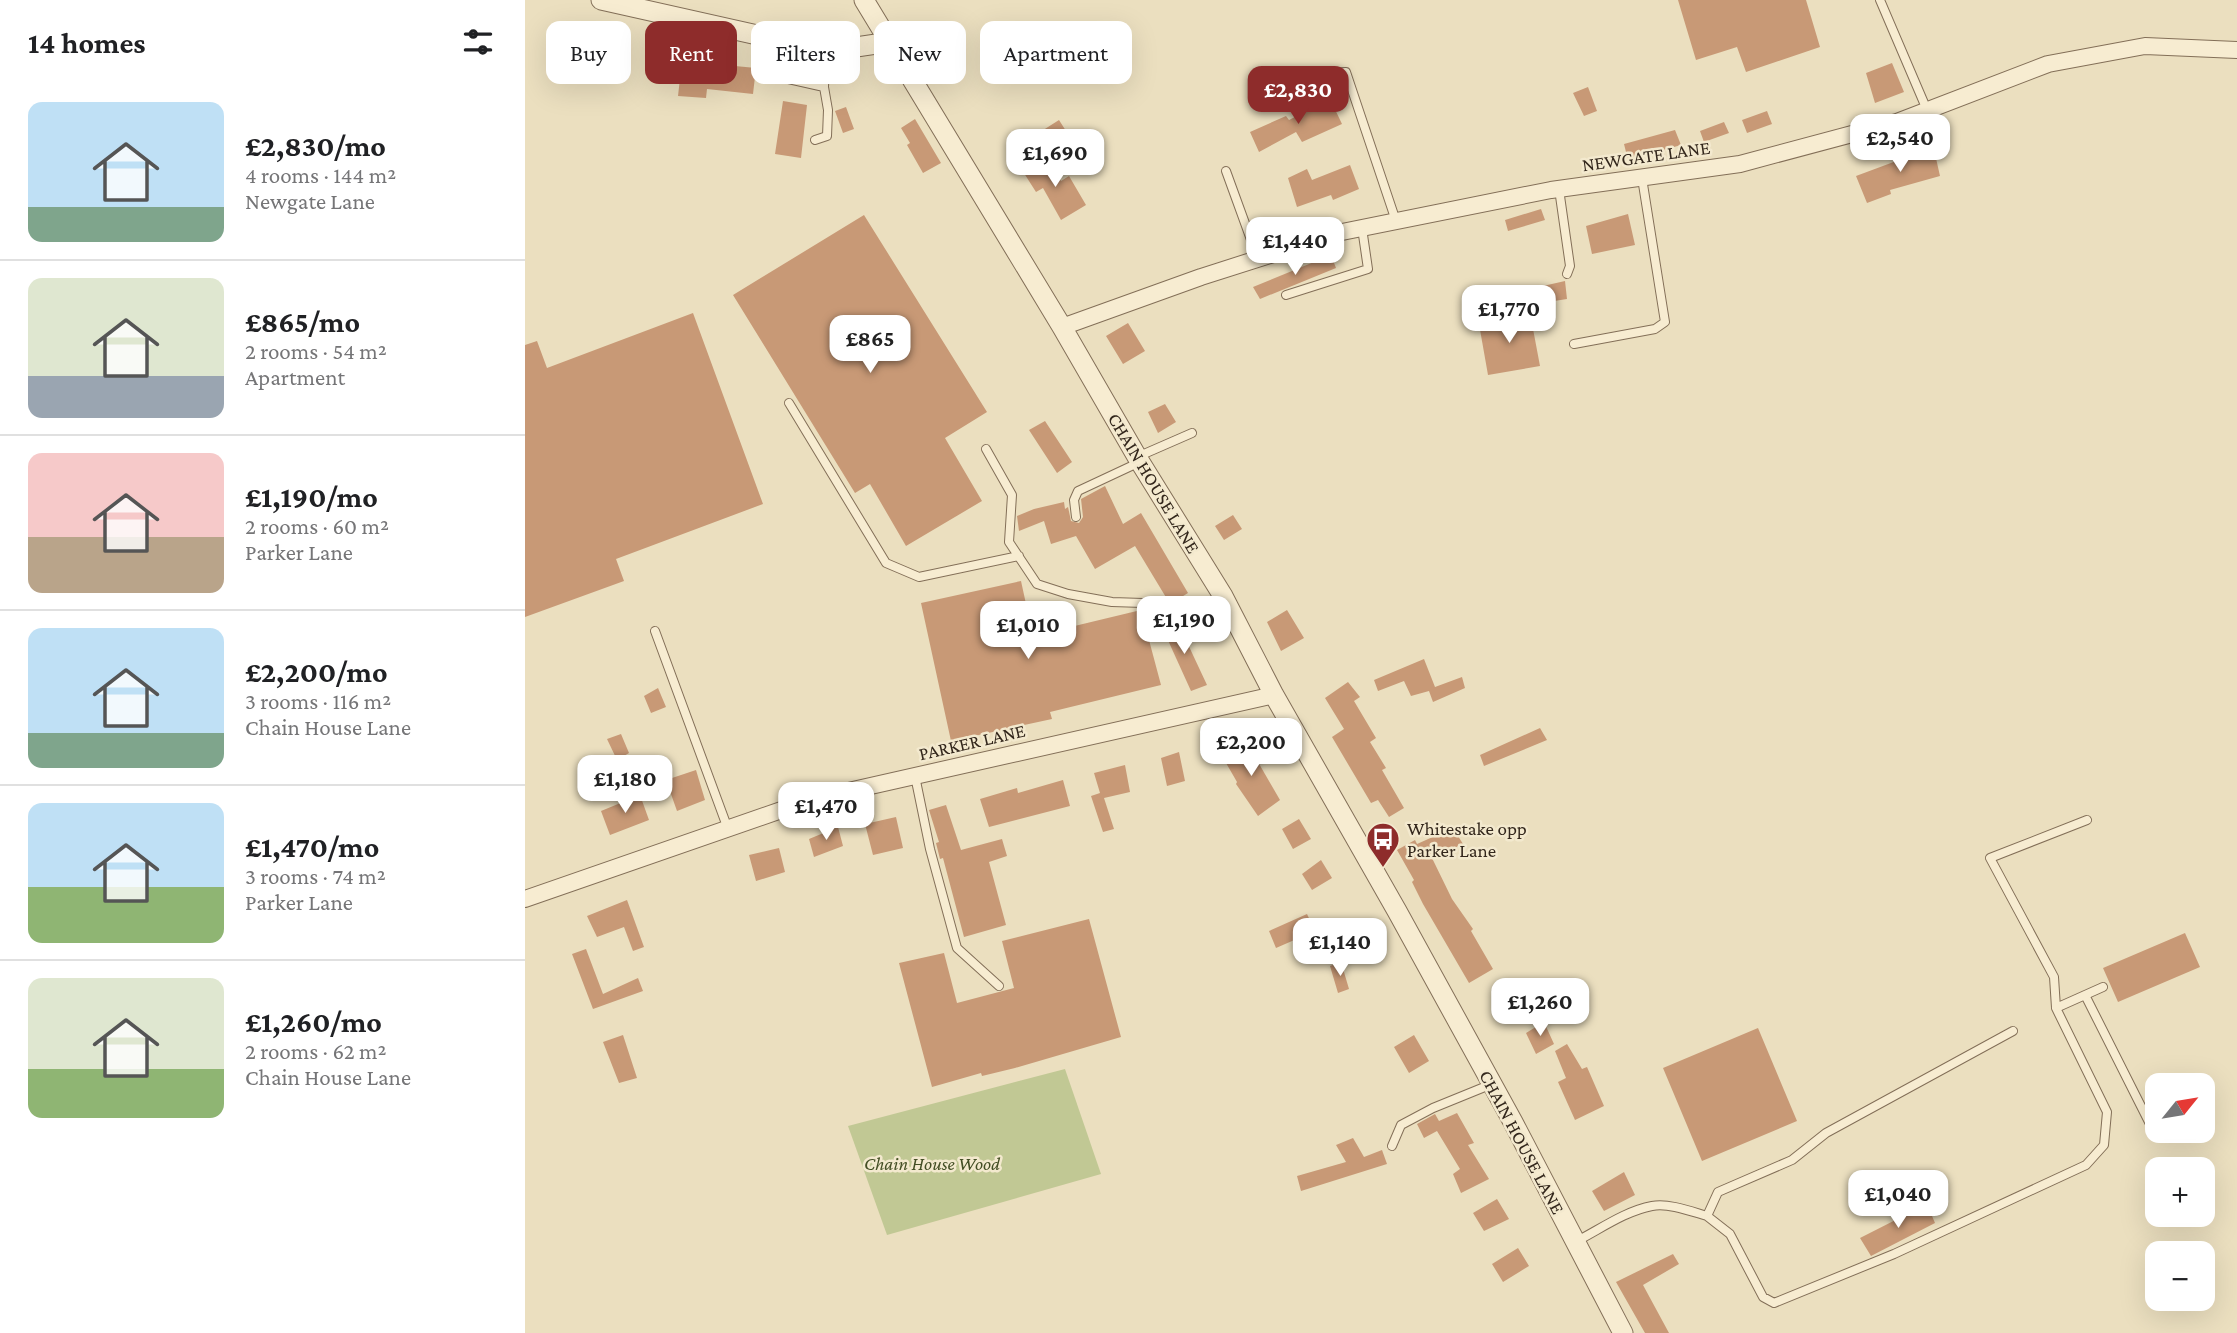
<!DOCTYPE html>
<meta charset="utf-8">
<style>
:root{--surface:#fff;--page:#f2f2f2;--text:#202124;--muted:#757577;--line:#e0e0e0;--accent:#8e2c2b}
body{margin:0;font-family:"Crimson Pro",serif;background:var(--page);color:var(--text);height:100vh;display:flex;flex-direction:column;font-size:26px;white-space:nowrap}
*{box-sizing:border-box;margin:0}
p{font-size:23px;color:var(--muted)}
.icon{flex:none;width:38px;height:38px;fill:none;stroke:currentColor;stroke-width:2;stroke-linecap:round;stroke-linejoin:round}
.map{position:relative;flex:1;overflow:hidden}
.sheet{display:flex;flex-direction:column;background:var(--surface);width:525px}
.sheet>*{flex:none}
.hud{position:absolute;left:21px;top:21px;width:665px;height:63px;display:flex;gap:14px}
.needle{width:46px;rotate:60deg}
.buttons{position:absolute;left:1620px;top:1073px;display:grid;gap:14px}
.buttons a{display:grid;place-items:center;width:70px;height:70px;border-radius:14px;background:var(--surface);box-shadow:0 7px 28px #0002;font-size:35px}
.price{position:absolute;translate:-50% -60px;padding:0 16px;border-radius:14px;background:#fff;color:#222;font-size:23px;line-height:46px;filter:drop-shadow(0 2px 4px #0008)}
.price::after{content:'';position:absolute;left:50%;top:42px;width:21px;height:16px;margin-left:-10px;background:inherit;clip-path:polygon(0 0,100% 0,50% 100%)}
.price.on{background:var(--accent);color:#fff}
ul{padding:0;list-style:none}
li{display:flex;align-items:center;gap:21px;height:175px;padding:0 28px}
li+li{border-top:2px solid var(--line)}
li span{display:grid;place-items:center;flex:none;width:196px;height:140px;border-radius:14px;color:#555}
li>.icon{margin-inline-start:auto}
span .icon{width:84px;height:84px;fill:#fffc;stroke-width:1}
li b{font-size:30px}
h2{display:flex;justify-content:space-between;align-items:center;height:84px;padding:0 28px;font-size:30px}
.pill{padding:0 24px;border-radius:14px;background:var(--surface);box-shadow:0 7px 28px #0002;font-size:24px;line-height:63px}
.pill.on{background:var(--accent);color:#fff}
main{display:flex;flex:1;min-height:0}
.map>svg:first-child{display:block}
.green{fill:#c1c894}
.building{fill:#c89976}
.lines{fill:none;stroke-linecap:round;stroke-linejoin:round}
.service-casing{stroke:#836f58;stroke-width:10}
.minor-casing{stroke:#836f58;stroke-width:18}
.tertiary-casing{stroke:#836f58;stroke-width:21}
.service{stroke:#f7ecd1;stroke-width:8}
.minor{stroke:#f7ecd1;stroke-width:16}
.tertiary{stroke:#f7ecd1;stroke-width:19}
.labels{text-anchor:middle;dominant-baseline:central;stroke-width:5;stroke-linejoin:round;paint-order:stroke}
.street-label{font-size:19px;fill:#33271c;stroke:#f3e9ce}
.poi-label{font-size:19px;fill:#33271c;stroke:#f3e9ce;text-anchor:start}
.park-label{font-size:19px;font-style:italic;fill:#434e24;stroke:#f3e9ce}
</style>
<main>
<section class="sheet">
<h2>14 homes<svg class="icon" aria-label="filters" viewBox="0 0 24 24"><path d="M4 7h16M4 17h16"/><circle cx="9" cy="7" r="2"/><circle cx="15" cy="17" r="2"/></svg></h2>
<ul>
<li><span style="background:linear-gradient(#bfe0f5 75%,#7fa58c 0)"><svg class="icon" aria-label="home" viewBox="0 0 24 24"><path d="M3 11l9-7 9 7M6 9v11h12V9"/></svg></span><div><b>£2,830/mo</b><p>4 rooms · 144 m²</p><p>Newgate Lane</p></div></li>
<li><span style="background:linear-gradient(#dfe7d0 70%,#9aa5b1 0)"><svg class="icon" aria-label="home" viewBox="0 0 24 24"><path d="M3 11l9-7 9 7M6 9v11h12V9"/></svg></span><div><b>£865/mo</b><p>2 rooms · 54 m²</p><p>Apartment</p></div></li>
<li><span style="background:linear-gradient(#f6c9c9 60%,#b9a48a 0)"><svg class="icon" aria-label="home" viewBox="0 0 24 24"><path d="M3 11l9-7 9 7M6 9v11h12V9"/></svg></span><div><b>£1,190/mo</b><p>2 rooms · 60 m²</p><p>Parker Lane</p></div></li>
<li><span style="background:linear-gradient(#bfe0f5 75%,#7fa58c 0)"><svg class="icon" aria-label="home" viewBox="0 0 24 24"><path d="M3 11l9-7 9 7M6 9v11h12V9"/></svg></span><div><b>£2,200/mo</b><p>3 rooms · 116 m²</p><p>Chain House Lane</p></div></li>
<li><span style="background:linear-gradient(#bfe0f5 60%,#8fb573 0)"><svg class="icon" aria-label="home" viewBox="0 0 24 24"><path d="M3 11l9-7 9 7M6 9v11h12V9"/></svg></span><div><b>£1,470/mo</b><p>3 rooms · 74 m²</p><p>Parker Lane</p></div></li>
<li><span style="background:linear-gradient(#dfe7d0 65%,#8fb573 0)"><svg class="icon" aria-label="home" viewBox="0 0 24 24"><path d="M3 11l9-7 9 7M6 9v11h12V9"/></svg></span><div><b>£1,260/mo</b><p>2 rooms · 62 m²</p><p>Chain House Lane</p></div></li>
</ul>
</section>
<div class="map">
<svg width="1712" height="1333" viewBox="0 0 1712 1333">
<rect width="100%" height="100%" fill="#ebdfbf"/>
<path class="green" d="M 540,1069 L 576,1174 L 362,1235 L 323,1126 Z"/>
<path class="building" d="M 1153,0 L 1281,0 L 1295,47 L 1221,72 L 1212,47 L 1171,60 Z
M 142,37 L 148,60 L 134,64 L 128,40 Z
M 157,61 L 231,68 L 228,94 L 182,89 L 181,98 L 153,96 Z
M 1367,63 L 1379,92 L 1350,103 L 1341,73 Z
M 1063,87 L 1072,111 L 1059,116 L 1048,93 Z
M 258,101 L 282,105 L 276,158 L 250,154 Z
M 801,101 L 806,101 L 817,124 L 777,142 L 771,132 L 734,152 L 725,132 L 761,116 L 764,120 Z
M 321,107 L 329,129 L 318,133 L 310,111 Z
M 1242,111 L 1247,124 L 1222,133 L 1217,120 Z
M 390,119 L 416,163 L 398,173 L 382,145 L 385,143 L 376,128 Z
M 534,120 L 541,131 L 518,144 L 512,134 Z
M 1199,122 L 1204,133 L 1179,142 L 1175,131 Z
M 1150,130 L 1156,145 L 1103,160 L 1099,144 Z
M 1408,145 L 1415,176 L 1365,190 L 1366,194 L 1342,203 L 1331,176 L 1374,160 L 1373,155 Z
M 516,158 L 525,173 L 530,170 L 536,181 L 544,176 L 561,205 L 536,220 L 518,188 L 511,192 L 497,170 Z
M 825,165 L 834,189 L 808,200 L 806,195 L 772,207 L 763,178 L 782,169 L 787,180 Z
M 1016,209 L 1020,220 L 983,231 L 980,220 Z
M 1103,214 L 1110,245 L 1067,254 L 1061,226 Z
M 339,215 L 462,412 L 420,438 L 457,501 L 381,546 L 345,484 L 330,493 L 208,295 Z
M 806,255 L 811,268 L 735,299 L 728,287 Z
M 1040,281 L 1042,299 L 1023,302 L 1018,286 Z
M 168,313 L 238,504 L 91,559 L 99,581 L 0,617 L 0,345 L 12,341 L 22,368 Z
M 1005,313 L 1015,366 L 963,375 L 954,324 Z
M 603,323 L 620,351 L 598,364 L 581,336 Z
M 640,404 L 651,422 L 633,433 L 623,412 Z
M 520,421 L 547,462 L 532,473 L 504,430 Z
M 580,486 L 598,524 L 616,513 L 663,593 L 645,604 L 610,546 L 570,569 L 551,536 L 526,544 L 519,521 L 494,531 L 492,516 L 509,509 L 539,502 L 540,509 L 543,507 L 546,521 L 554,523 L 558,517 L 556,499 Z
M 708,515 L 717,529 L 699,540 L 690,526 Z
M 496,581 L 508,636 L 616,610 L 636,685 L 525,712 L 527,719 L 426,741 L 396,603 Z
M 762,610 L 779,638 L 756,651 L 742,622 Z
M 647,623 L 653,623 L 682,685 L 666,691 L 637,627 Z
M 899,659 L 910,687 L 937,677 L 940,688 L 908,702 L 904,691 L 886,696 L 879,681 L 853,691 L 849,680 Z
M 823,682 L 835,697 L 829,701 L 851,738 L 845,742 L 861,768 L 857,770 L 879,808 L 864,817 L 853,800 L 846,803 L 807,737 L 819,729 L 800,698 Z
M 133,688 L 141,707 L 126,713 L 119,696 Z
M 1015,728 L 1022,740 L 959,766 L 955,755 Z
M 96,734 L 104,753 L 92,760 L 82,739 Z
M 720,740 L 735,761 L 733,762 L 755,800 L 733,816 L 711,784 L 712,782 L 697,756 Z
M 654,752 L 660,781 L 642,786 L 636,758 Z
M 600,765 L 605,792 L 579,798 L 589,829 L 578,832 L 566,796 L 575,793 L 569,773 Z
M 171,770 L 180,800 L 152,811 L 141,780 Z
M 538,780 L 545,806 L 464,827 L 455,799 L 492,788 L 493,793 Z
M 115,795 L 124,820 L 85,835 L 76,811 Z
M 421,805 L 436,850 L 477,839 L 482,856 L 464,862 L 481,925 L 439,937 L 418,858 L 415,859 L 411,843 L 414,842 L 404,810 Z
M 371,817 L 378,848 L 348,855 L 340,824 Z
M 774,819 L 786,839 L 768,849 L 757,829 Z
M 313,827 L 318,846 L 289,857 L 284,839 Z
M 928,828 L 938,844 L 907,858 L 927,899 L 948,929 L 946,931 L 968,969 L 944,983 L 898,904 L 887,882 L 889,880 L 872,850 L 890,840 L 892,844 Z
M 254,848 L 260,872 L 231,881 L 224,855 Z
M 796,860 L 807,878 L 787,890 L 777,874 Z
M 102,900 L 119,947 L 108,951 L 99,927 L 72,937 L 62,916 Z
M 782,914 L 790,931 L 751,948 L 744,931 Z
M 564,919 L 596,1037 L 490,1068 L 457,1076 L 456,1073 L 407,1087 L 374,963 L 419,953 L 432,1003 L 489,988 L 477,941 Z
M 833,927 L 847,946 L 826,961 L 811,940 Z
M 1660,933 L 1675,967 L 1593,1002 L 1578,968 Z
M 61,949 L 78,994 L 113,978 L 118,991 L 68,1009 L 47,954 Z
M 816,962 L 824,989 L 813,993 L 805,966 Z
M 1019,1022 L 1029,1044 L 1011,1054 L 1001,1033 Z
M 1233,1028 L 1272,1121 L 1177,1161 L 1138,1068 Z
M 98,1035 L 112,1078 L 94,1083 L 78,1042 Z
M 889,1035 L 904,1061 L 884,1073 L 869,1047 Z
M 1042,1044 L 1057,1069 L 1062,1067 L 1079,1106 L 1050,1120 L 1033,1082 L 1041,1078 L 1030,1051 Z
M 932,1113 L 949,1143 L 943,1145 L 964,1179 L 936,1193 L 928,1174 L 935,1169 L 912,1131 L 899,1138 L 892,1124 L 910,1114 L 914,1121 Z
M 828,1138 L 839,1157 L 857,1150 L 862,1164 L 776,1191 L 772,1176 L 821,1162 L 811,1145 Z
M 1099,1172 L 1110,1195 L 1079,1211 L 1067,1191 Z
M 972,1199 L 984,1219 L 959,1231 L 948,1213 Z
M 1402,1204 L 1410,1223 L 1346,1256 L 1335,1238 Z
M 993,1248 L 1004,1266 L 978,1282 L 967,1264 Z
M 1148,1254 L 1154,1264 L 1118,1285 L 1144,1333 L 1120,1333 L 1091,1282 Z"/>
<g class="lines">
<defs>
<path id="service" d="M 1355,0 L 1402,110
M 778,74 L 821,72 L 871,221
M 259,78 L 299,87 L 300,67 L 304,51
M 290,140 L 302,136 L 303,110 L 299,87
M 701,171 L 733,259
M 1034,189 L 1045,266 L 1042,274
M 761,295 L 843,269 L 837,228
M 1049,344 L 1130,329 L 1140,322 L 1117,178
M 264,403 L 361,563 L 394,577 L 494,556
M 461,449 L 487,495 L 484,542 L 512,584 L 543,594 L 587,602 L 618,603 L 650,617 L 669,612 L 698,596
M 612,457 L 667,433
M 551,517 L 549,500 L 553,491 L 615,462
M 130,631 L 203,829
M 390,776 L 405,849 L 432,948 L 474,986
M 1560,995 L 1626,1126
M 1531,1008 L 1578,987
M 867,1146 L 876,1125 L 908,1108 L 967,1084
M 1182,1216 L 1205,1234 L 1238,1297 L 1249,1303 L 1369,1254 L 1561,1165 L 1579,1145 L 1582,1112 L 1531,1008 L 1529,977 L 1465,858 L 1562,820
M 1050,1242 C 1074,1230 1100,1211 1127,1206 C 1144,1203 1165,1211 1182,1216 L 1193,1192 L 1267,1160 L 1301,1133 L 1488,1031"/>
<path id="minor" d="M 537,327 L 676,277 L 817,232 L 1026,190 L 1215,164 L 1372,122 L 1523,64 L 1620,46 L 1712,50
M 0,899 L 288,799 L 749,695"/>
<path id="tertiary" d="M 76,0 L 304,51 L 365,42
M 339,0 L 537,327 L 615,462 L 698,596 L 749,695 L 872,911 L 988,1122 L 1098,1333"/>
</defs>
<use href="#service" class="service-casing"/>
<use href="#minor" class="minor-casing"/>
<use href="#tertiary" class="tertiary-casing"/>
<use href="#service" class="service"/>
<use href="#minor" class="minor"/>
<use href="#tertiary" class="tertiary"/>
</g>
<defs>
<symbol id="bus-pin" viewBox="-11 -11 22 30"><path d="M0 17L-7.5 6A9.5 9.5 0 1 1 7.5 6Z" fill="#8e2c2b" stroke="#f3e9ce"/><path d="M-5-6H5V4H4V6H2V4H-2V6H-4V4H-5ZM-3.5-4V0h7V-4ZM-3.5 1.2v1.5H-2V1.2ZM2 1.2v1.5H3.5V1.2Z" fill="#fff"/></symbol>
</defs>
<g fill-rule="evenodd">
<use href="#bus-pin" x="839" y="820" width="38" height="52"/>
</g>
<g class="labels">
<g class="street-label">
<text transform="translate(1121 156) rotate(-8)">NEWGATE LANE</text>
<text transform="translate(629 483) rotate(59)">CHAIN HOUSE LANE</text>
<text transform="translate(447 742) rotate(-13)">PARKER LANE</text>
<text transform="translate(997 1142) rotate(62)">CHAIN HOUSE LANE</text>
</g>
<g class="poi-label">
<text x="882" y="828">Whitestake opp<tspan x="882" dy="22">Parker Lane</tspan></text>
</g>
<g class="park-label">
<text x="407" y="1163">Chain House Wood</text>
</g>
</g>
</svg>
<div class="buttons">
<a><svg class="needle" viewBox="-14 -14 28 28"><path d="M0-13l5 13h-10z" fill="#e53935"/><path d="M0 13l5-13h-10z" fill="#757577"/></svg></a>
<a>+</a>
<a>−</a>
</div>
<b class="price on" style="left:773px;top:126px">£2,830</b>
<b class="price" style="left:1375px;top:174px">£2,540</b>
<b class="price" style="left:530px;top:189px">£1,690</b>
<b class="price" style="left:770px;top:277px">£1,440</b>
<b class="price" style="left:984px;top:345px">£1,770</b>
<b class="price" style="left:345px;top:375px">£865</b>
<b class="price" style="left:659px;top:656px">£1,190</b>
<b class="price" style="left:503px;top:661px">£1,010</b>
<b class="price" style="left:726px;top:778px">£2,200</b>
<b class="price" style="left:100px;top:815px">£1,180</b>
<b class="price" style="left:301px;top:842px">£1,470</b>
<b class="price" style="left:815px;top:978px">£1,140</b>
<b class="price" style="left:1015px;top:1038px">£1,260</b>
<b class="price" style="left:1373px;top:1230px">£1,040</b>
<div class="hud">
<a class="pill">Buy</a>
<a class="pill on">Rent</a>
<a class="pill">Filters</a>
<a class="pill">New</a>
<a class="pill">Apartment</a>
</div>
</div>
</main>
